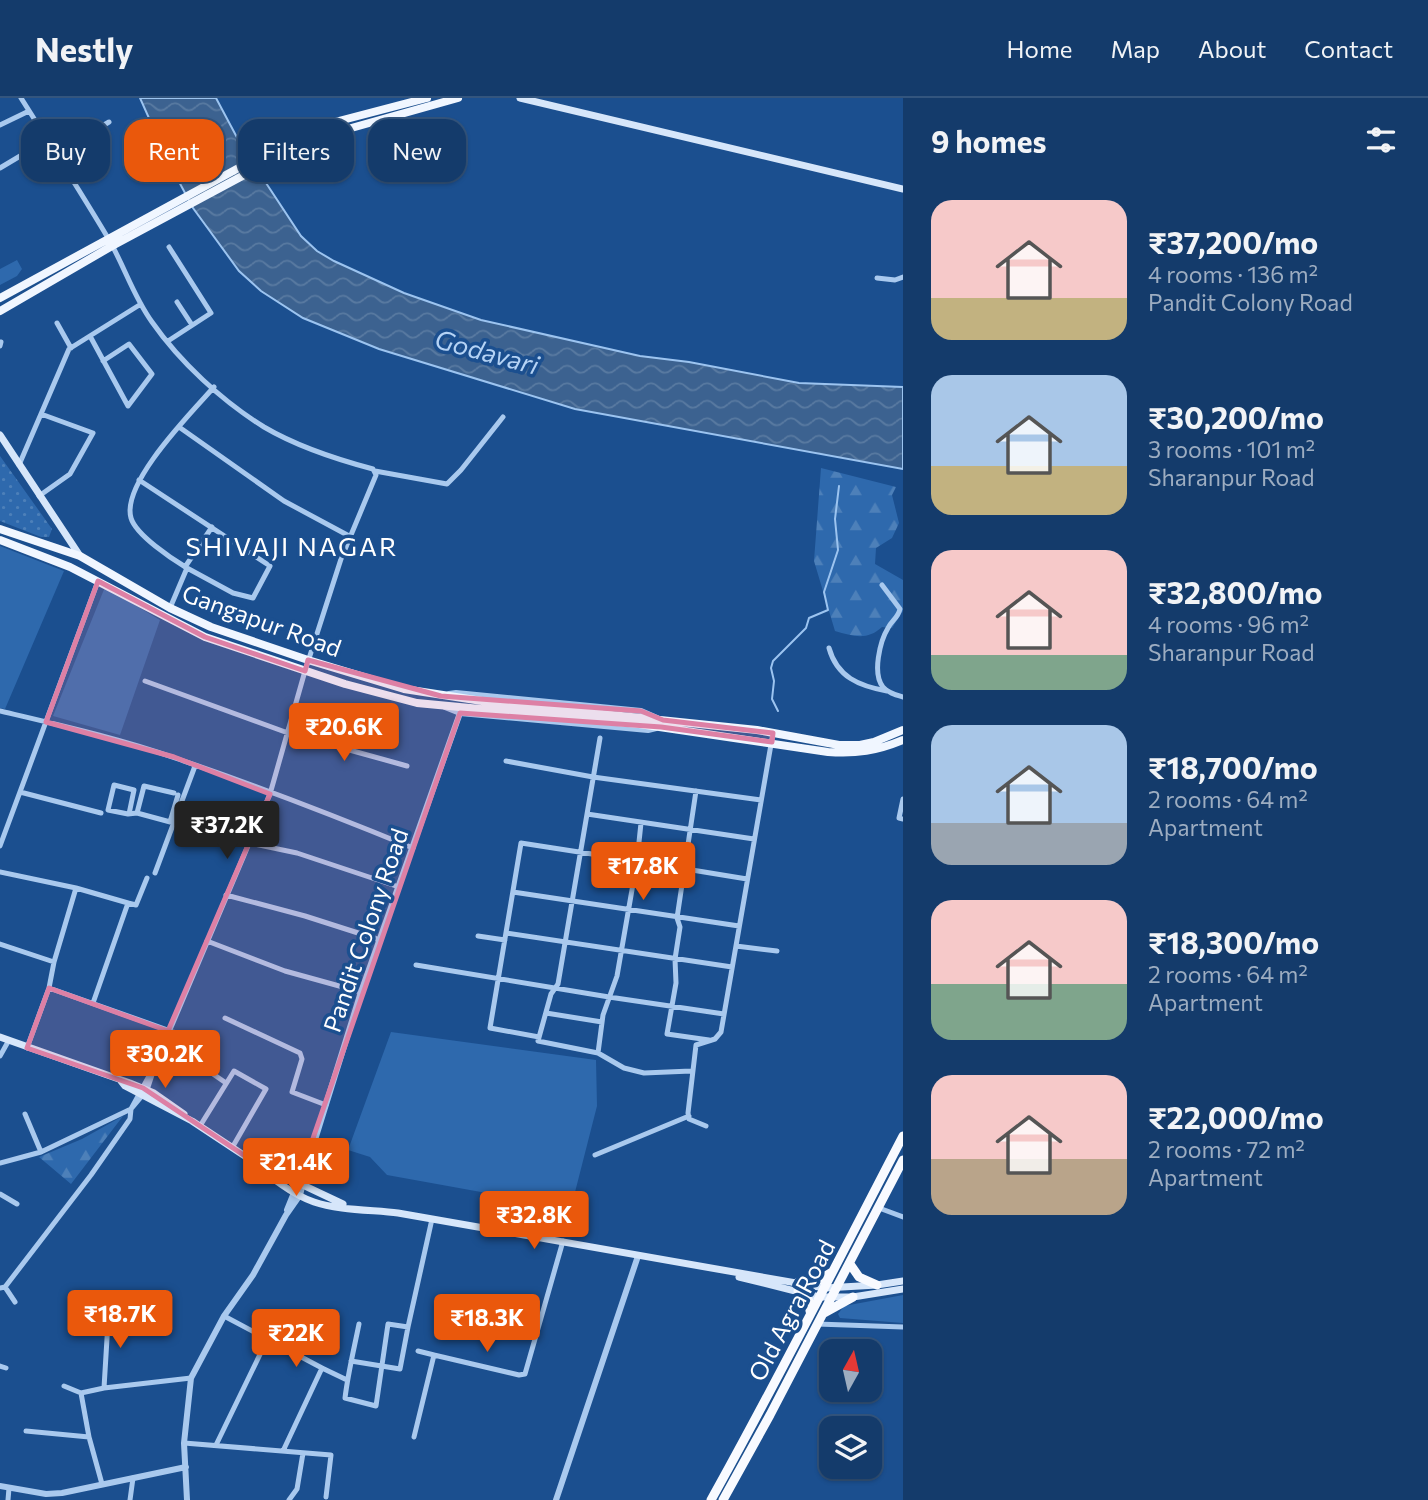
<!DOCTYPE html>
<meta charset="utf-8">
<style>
:root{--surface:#143b6b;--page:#1d4271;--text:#f1f3f6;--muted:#9dadc1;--line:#33557e;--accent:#ea580c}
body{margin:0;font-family:Commissioner,sans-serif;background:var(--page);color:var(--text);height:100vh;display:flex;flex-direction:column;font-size:26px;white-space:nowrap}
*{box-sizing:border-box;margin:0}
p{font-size:23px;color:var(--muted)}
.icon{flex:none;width:38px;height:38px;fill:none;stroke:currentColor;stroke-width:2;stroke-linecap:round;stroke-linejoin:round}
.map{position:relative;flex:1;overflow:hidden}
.details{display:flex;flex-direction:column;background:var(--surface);width:525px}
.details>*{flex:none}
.banner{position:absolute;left:21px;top:21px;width:665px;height:63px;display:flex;gap:14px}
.needle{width:46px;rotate:8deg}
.controls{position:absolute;left:819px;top:1241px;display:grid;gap:14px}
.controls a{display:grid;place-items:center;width:63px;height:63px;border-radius:14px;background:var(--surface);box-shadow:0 2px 5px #0004,0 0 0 2px var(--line);font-size:35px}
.price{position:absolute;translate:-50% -60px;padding:0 16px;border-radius:7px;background:var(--accent);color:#fff;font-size:23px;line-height:46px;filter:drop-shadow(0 2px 4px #0008)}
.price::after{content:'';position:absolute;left:50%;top:42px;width:21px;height:16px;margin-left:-10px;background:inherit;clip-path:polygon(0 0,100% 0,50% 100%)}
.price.selected{background:#222;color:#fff}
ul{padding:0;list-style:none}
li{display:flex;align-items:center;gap:21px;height:175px;padding:0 28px}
li span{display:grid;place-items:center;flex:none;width:196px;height:140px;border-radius:21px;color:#555}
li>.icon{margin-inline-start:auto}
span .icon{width:84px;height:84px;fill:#fffc;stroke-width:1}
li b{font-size:30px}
h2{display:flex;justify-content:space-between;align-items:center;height:84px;padding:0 28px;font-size:30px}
.chip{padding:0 24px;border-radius:21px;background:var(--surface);box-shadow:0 2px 5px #0004,0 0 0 2px var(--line);font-size:24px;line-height:63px}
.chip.selected{background:var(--accent);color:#fff}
header{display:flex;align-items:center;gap:42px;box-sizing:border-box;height:98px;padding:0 35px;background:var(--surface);border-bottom:2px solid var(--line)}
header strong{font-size:33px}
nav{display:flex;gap:38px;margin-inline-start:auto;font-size:24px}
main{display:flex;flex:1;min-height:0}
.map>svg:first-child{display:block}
.grass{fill:url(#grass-dots)}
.forest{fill:url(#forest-firs)}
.park{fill:#2e69ad}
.water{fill:url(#water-waves);stroke:#9cc4f0;stroke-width:2}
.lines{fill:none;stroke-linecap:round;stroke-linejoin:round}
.stream{stroke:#9cc4f0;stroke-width:2}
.minor{stroke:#a9c9ee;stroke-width:5}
.tertiary{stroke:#a9c9ee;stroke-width:6}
.secondary{stroke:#d6e6fa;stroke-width:7}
.primary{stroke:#f0f6ff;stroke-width:8}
.trunk{stroke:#f8faff;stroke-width:9}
.marked{fill:#dd80a5;fill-opacity:0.2;stroke:#dd80a5;stroke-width:5;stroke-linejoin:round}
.labels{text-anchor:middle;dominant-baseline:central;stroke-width:7;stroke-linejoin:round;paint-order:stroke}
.street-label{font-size:24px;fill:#fff;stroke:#1b4f8f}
.water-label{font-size:26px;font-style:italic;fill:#b5d3f5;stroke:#1b4f8f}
.neighbourhood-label{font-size:26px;letter-spacing:2px;fill:#fff;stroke:#1b4f8f}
</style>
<header>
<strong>Nestly</strong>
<nav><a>Home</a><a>Map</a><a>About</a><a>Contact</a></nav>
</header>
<main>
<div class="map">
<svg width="903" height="1402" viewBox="0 0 903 1402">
<defs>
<pattern id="grass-dots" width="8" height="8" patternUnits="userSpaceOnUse" patternTransform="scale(1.75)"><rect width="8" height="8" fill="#2e69ad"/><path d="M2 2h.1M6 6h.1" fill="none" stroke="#4d80b9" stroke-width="1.8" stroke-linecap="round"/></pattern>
<pattern id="forest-firs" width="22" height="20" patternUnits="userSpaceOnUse" patternTransform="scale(1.75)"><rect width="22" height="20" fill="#2e69ad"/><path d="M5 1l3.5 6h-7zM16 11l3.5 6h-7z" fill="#4d80b9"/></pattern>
<pattern id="water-waves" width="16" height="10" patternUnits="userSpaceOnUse" patternTransform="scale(1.75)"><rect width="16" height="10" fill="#3c6290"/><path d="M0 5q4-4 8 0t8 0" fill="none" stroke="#597aa1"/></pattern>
</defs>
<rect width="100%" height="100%" fill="#1b4f8f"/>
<path class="grass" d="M 0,358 L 52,431 L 49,439 L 41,439 L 0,423 Z
M 336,616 L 356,622 L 351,639 L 331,633 Z"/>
<path class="forest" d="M 821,370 L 896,389 L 892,397 L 899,425 L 892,440 L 876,450 L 875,466 L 903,482 L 903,513 L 892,530 L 882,529 C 867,543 853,538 835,533 L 814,463 Z
M 123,1018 L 71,1086 L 39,1059 L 82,1041 Z"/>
<path class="park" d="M 17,162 L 22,171 L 17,178 L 0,187 L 0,171 Z
M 0,448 L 64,473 L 5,611 L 0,610 Z
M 105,489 L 160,522 L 120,637 L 53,618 Z
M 391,934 L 596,962 L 597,1008 L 573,1102 L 552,1107 L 387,1077 L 370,1059 L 348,1052 Z
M 903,1197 L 903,1225 L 840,1220 L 838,1216 L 844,1208 Z"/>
<path class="water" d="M 140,0 L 216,0 L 241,47 L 301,138 L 317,153 L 334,163 L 404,195 L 481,222 L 640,258 L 689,264 L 799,285 L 903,289 L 903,371 L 575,311 L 379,251 L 303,220 L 261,193 L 239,173 L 193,110 L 169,65 Z"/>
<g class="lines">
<path class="stream" d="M 778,613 L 772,601 L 774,583 L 771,570 L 773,563 L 806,530 L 809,520 L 828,512 L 824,494 L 838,452 L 835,421 L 839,388"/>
<path class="minor" d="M 0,27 L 29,13
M 55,56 L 109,24
M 0,70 L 47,42
M 877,180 L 895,182 L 903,179
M 177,204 L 192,227
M 57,225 L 71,250
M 90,238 L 128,308 L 152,276 L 129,246 L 103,263
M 168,243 L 211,215 L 169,149
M 0,248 L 1,244
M 179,329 L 284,403 L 351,439
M 19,367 L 69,251 L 141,206
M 375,373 L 447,386 L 461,372 L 503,319
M 139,382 L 270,468 L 253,500 L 233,495 L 187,470
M 39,398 L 70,376 L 93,335 L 41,316
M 185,469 L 212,429
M 882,487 L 900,511 C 898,520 892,522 888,530 C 880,543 872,576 883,589 C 888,595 896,597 903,599
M 170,510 L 187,470 C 172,461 136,437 131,420 C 121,385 192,314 214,289
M 829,550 C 837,579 859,588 887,593
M 145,583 L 288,635 L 407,668
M 0,613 C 59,627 118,640 175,660 C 255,687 335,718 413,750
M 600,640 L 558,886 L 551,896 L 538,943 L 598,955 L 624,970 L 644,975 L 691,973
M 506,663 L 593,679 L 761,702
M 696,693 L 677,820 L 680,829 L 675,861 L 676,885 L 667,936 L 709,942
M 20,694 L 101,715
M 903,701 L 899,720 L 903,721
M 137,715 L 144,688 L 174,695
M 129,716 L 134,692 L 114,687 L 108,712 L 128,716 L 137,715 L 174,725
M 587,716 L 754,741
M 170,724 L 178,697
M 249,745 L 297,755 L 399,789
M 0,748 L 98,483
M 0,774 L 76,790
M 155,775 L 195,668
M 513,794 L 739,828
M 226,797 L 305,818 L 380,842
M 128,805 L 136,807 L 147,780
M 506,835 L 732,869
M 478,838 L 505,842
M 207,843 L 285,873 L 361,894
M 0,846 L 54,864
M 736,848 L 777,853
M 416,867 L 609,899 L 724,916
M 49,890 L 210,947
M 546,915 L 602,924
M 225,920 L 300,955 L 302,961 L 292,994 L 326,1007
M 539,939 L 490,930 L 521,745 L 637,763 L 641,725
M 27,950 L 49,890 L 54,864 L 76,790 L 128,805 L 93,905
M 598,955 L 603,917 L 617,878 L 637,763 L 747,781
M 0,958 L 9,942
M 213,976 L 226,985
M 25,1016 L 41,1054
M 200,1028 L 234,973 L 266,991 L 232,1050
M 706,1028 L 689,1021 L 688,1015 L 696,947 L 715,941 L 721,934 L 773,635
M 595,1057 L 689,1018
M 0,1065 L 41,1054 L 131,1011 L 147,992 L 155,968
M 0,1096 L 17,1106
M 879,1110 L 903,1119
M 5,1189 L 15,1204
M 0,1190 L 5,1189 L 91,1077 L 130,1021 L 131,1011 L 155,967 L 270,696 L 305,573 L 341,461 L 376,377 L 373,371 C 335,361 298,349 264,329 C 222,303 180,264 152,224 C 133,198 124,167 108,140 C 80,93 50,46 21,0
M 224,1218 L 322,1270 L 283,1353
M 817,1226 L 903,1229
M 408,1229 L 432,1121
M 418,1253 L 434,1257
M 351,1263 L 400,1271 L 408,1229 L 388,1226 L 376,1308 L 345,1300 C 348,1275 354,1251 359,1226
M 0,1268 L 6,1270
M 322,1270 L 347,1282
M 64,1288 L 81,1295 L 104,1290 L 108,1224 L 104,1221 L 77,1214
M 104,1290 L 191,1280
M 81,1295 L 89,1339
M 26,1333 L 89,1339 L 102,1386
M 414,1339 L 434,1257 L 519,1277 L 525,1276 L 563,1143
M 184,1345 L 331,1357 L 326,1399
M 216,1347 L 267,1242
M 8,1402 L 9,1390
M 130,1402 L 133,1380
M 289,1402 L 297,1391 L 303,1355"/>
<path class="tertiary" d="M 449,596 L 456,595 L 641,613 L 657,620
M 445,609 L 460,615 L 648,632 L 656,630
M 287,1112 L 304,1070
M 0,1388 L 46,1396 L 62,1395 L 186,1369
M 187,1402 L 184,1345 L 191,1280 L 224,1218 L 253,1177 L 286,1117 L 300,1097 L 309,1061 L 361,894 L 460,615
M 556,1402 L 638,1158"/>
<path class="secondary" d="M 520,0 L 903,91
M 0,337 L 80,458
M 0,939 L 130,985 L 154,995 L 184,1016
M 121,983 L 125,988 L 192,1023 L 254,1064 L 343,1106
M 254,1064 C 272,1080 291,1096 314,1104 C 337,1112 373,1112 398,1115 L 825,1190 L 877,1187 L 903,1183
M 739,1179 L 819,1199 L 853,1199 L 903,1191"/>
<path class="primary" d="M 0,200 L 312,30 L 427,0
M 0,213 L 112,148 L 300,47 L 323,38 L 458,0
M 0,431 L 80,458 L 170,510 L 211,529 L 308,562 L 404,591 L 495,605 L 757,632 L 839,647 L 860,647 L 874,644 L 903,632
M 0,442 L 70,469 L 205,539 L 345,586 L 417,605 L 639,626 L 828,654 C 856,656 877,653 903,642"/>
<path class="trunk" d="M 850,1166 L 859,1179 L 877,1187
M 798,1184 L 819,1182 L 832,1174
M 798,1193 L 809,1203 L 810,1213
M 824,1215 L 853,1199
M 711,1402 C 778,1282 840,1159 903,1038
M 723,1402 L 770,1317 L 903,1062"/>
</g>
<path class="marked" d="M 98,483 L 205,539 L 305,573 L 308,562 L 441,598 L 641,613 L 663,622 L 773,635 L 772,644 L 661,629 L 460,615 L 300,1078 L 287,1081 L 254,1064 L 143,990 L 27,950 L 49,890 L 168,933 L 270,696 L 174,659 L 46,624 Z"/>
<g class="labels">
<g class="street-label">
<text transform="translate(262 522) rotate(20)">Gangapur Road</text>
<text transform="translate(365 832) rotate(-71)">Pandit Colony Road</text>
<text transform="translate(791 1212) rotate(-62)">Old Agra Road</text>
</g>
<g class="water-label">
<text transform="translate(487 253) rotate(15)">Godavari</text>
</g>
<g class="neighbourhood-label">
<text x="292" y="447">SHIVAJI NAGAR</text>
</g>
</g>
</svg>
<div class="controls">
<a><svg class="needle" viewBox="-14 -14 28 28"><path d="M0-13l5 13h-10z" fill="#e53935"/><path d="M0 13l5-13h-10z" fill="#9dadc1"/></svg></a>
<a><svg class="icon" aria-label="layers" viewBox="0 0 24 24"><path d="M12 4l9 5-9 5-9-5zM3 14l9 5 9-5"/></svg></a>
</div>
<b class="price" style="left:344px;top:665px">₹20.6K</b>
<b class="price selected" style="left:227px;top:763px">₹37.2K</b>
<b class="price" style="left:643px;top:804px">₹17.8K</b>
<b class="price" style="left:165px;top:992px">₹30.2K</b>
<b class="price" style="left:296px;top:1100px">₹21.4K</b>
<b class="price" style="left:534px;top:1153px">₹32.8K</b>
<b class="price" style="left:120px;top:1252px">₹18.7K</b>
<b class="price" style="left:487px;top:1256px">₹18.3K</b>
<b class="price" style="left:296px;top:1271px">₹22K</b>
<div class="banner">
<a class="chip">Buy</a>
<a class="chip selected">Rent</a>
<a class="chip">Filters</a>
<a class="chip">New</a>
</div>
</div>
<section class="details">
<h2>9 homes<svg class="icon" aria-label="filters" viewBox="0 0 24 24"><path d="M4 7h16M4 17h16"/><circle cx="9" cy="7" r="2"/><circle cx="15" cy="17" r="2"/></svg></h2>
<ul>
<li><span style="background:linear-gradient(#f6c9c9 70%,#c2b280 0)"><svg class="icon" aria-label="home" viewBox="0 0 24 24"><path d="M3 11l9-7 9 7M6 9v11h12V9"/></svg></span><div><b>₹37,200/mo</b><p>4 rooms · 136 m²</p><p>Pandit Colony Road</p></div></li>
<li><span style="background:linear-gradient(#a9c7e8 65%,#c2b280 0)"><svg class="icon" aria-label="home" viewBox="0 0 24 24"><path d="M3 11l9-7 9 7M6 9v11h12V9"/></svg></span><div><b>₹30,200/mo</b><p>3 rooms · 101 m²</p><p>Sharanpur Road</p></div></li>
<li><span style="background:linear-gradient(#f6c9c9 75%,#7fa58c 0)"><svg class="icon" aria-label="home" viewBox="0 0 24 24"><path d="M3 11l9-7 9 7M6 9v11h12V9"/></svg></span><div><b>₹32,800/mo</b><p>4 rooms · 96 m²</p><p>Sharanpur Road</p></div></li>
<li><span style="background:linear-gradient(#a9c7e8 70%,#9aa5b1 0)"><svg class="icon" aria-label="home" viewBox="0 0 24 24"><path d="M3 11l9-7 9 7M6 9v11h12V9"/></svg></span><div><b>₹18,700/mo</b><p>2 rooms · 64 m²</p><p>Apartment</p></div></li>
<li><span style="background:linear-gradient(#f6c9c9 60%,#7fa58c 0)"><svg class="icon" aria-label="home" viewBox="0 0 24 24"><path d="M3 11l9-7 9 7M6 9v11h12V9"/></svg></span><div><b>₹18,300/mo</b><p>2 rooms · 64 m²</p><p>Apartment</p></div></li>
<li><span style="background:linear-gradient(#f6c9c9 60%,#b9a48a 0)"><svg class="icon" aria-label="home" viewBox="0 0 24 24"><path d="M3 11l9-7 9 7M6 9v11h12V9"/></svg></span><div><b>₹22,000/mo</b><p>2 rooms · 72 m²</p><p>Apartment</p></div></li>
</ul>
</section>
</main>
